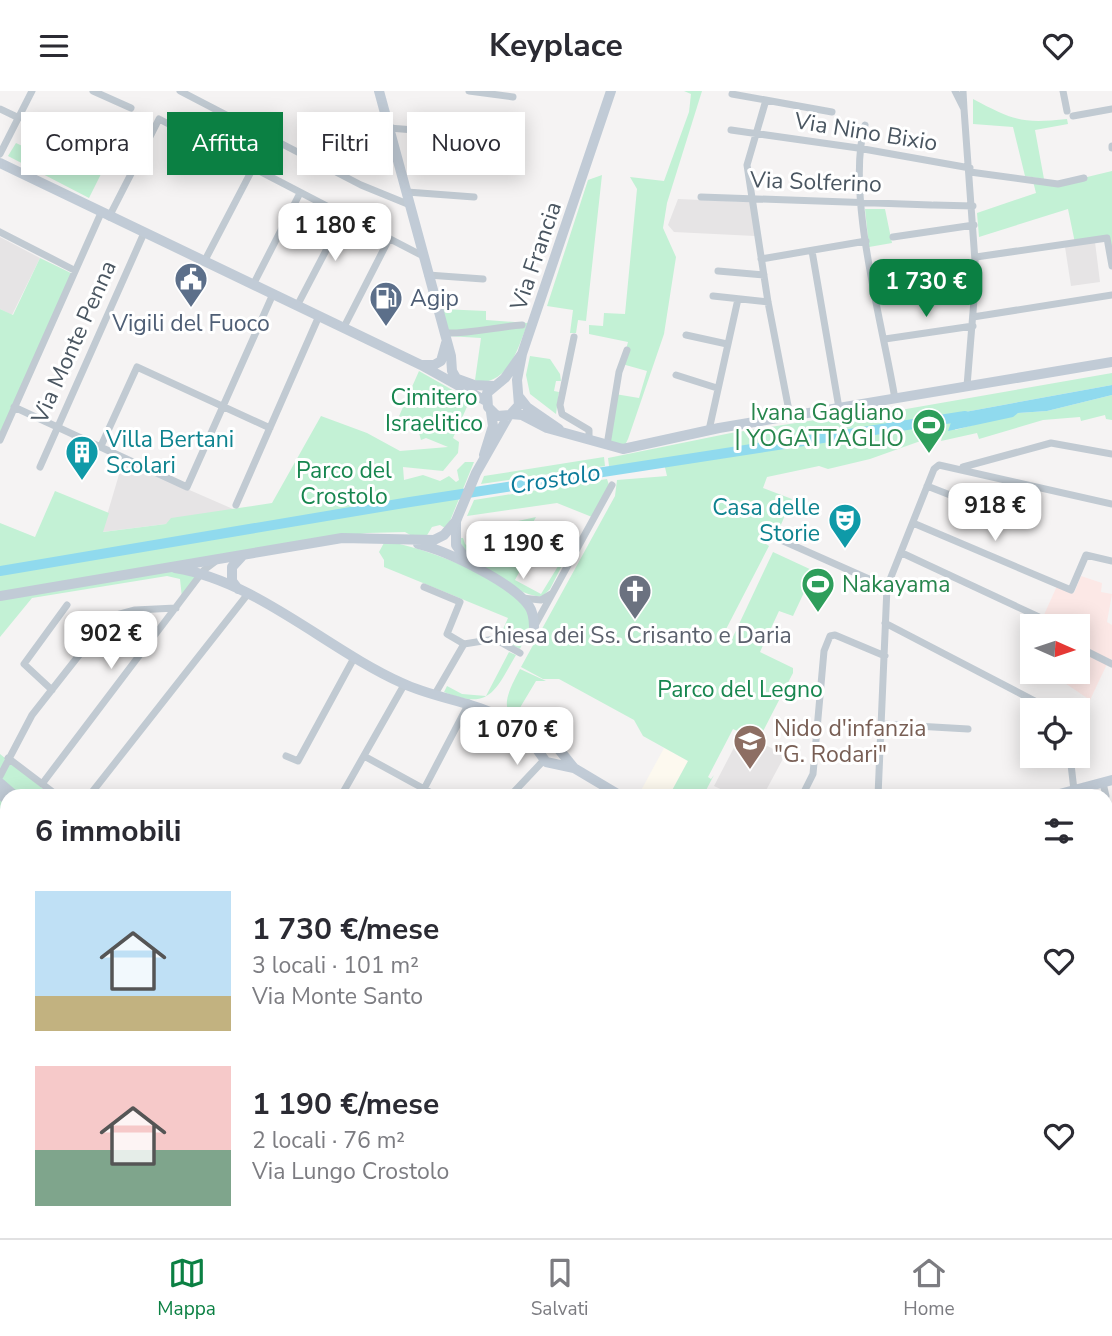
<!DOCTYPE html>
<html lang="it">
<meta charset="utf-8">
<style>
:root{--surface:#fff;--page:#f2f2f3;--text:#2b2b33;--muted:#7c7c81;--line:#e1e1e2;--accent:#0b8043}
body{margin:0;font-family:"Nunito Sans",sans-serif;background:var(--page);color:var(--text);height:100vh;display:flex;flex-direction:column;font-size:26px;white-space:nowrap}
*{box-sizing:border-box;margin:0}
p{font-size:23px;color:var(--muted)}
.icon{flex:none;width:38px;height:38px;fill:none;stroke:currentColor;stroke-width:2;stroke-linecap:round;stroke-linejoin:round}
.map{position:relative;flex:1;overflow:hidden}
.panel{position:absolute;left:0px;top:698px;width:1113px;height:450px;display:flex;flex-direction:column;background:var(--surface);border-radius:21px 21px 0 0;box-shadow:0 4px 18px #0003}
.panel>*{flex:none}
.top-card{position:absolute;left:21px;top:21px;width:700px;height:63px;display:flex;gap:14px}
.needle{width:46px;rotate:93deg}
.tools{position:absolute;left:1020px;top:523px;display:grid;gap:14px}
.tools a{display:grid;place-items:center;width:70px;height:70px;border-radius:0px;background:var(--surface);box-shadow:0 4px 18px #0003;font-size:35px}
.price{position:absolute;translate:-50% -60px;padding:0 16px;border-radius:14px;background:#fff;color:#222;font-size:23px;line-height:46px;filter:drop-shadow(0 2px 4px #0008)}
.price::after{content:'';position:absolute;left:50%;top:42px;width:21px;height:16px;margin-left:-10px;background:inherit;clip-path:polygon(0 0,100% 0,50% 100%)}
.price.on{background:var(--accent);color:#fff}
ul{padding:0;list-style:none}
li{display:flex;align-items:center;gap:21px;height:175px;padding:0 35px}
li span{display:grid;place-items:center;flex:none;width:196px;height:140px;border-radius:0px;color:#555}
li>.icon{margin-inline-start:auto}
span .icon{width:84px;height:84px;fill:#fffc;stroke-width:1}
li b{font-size:30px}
h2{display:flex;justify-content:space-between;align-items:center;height:84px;padding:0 35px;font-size:30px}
.chip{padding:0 24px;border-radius:0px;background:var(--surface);box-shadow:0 4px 18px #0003;font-size:24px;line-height:63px}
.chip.on{background:var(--accent);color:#fff}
header{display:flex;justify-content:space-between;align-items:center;height:91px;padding:0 35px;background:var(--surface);font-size:32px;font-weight:700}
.tabs{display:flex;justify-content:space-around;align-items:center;height:98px;border-top:2px solid var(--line);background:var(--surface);font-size:19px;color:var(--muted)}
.tabs a{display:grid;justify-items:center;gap:4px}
.tabs .on{color:var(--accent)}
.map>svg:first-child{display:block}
.commercial{fill:#fdf9ef}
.education{fill:#e6e4e5}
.medical{fill:#fce8e6}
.green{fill:#c3f1d5}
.water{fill:#90daee}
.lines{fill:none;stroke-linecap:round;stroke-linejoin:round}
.river{stroke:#90daee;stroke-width:10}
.street{stroke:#c1cad2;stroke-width:7}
.secondary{stroke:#c1cbd6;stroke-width:10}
.labels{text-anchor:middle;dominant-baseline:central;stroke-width:6;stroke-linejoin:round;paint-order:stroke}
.street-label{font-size:23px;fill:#4a5661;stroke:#fff}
.service-label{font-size:23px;fill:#4e5e75;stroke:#fff;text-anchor:start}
.park-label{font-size:23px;fill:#17864f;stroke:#fff}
.leisure-label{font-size:23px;fill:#27864d;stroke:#fff;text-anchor:end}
.culture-label{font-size:23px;fill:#0d838f;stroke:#fff;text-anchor:start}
.worship-label{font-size:23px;fill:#5b616d;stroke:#fff}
.education-label{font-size:23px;fill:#785e54;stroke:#fff;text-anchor:start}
.water-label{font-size:24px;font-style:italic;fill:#0c7c9b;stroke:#fff}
</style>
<header><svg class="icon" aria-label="menu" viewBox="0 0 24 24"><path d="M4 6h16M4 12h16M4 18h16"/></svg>Keyplace<svg class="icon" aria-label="heart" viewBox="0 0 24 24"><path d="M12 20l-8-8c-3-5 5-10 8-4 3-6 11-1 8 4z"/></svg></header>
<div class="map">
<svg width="1112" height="1147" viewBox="0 0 1112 1147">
<rect width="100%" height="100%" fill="#f5f3f3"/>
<path class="commercial" d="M 664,657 L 688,670 L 669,705 L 638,705 Z"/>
<path class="education" d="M 678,108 L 750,111 L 755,145 L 674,141 L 668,134 Z
M 0,146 L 40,167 L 12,224 L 0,218 Z
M 1095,151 L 1100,191 L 1071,195 L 1065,156 Z
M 123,370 L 233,418 L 166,433 L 102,441 Z
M 739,647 L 751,653 L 754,648 L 785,664 L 763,705 L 735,705 L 714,695 Z"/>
<path class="medical" d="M 1081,485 L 1102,492 L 1101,501 L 1112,503 L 1107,531 L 1112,534 L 1112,571 L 1078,553 L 1078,536 L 1059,535 L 1062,528 L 1057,526 L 1050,530 L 1043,526 L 1057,495 L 1074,502 Z
M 1078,559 L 1107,573 L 1090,609 L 1053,584 L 1054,581 L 1078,581 Z
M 0,730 L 7,737 L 7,1068 L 0,1076 Z
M 0,1091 L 7,1098 L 7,1141 L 52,1141 L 59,1147 L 0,1147 Z"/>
<path class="green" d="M 684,0 L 702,0 L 667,112 L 663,137 L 676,166 L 664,243 L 628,348 L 625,354 L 607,354 L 615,303 L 639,307 L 647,280 L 622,273 L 628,251 L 589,243 L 589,234 L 603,235 L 604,222 L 625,223 L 637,98 L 630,86 L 664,90 L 689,21 L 691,3 Z
M 973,8 C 1013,29 1021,33 1067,28 L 1068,33 L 1035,39 L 1044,88 L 1025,85 L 1013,36 L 973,33 Z
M 84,23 L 102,31 L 93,46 L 115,55 L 89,107 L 8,65 L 16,52 L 37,62 L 59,38 L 71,42 Z
M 1112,80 L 1112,175 L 1107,148 L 1075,152 L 1068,118 L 979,146 L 977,122 L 1036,102 L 1033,90 L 1058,93 Z
M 602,84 L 586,230 L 578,229 L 576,242 L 570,242 L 573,219 L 547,215 L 588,89 Z
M 865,118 L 885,118 L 892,152 L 869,156 Z
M 40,167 L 73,183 L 0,349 L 0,218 L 13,224 Z
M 441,218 L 486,220 L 486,229 L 528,232 C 517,258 511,289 479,292 L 475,289 L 481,247 L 447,245 Z
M 530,265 L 550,268 L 560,283 L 561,290 L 556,290 L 554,300 L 559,301 L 556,323 L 530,303 L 526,284 Z
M 419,280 L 470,309 L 453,347 L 459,351 L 458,362 L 443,380 L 403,376 L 404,389 L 423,384 L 440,390 L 449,385 L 456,391 L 459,389 L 457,379 L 465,371 L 474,371 L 450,430 L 445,437 L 440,434 L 432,436 L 426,446 L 412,445 L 405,441 L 367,442 L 164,474 L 197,483 L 182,507 L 180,488 L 167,485 L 32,507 L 0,546 L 0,432 L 35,446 L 55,400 L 109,422 L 103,441 L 166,433 L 171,427 L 272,412 L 321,325 L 367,342 L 400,360 L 448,356 L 426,347 L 421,349 L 419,342 L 396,332 Z
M 1112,282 L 1112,294 L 954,323 L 955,339 L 1018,322 L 1047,320 L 1112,304 L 1112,329 L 1106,328 L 1105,324 L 1081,330 L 1080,326 L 1043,329 L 979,348 L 977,342 L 941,350 L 943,342 L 870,368 L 828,378 L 819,375 L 767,386 L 763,397 L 792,408 L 780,436 L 772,433 L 763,451 L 769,455 L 723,544 L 732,548 L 773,461 L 814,480 L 793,525 L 779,520 L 760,561 L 793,577 L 793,582 L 758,650 L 733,638 L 708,686 L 711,688 L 714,684 L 703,705 L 669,705 L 688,670 L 643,645 L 634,629 L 559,588 L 543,588 L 521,576 L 615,405 L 617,389 L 667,385 L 664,372 L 609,375 L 608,367 L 731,342 L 886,318 L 889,321 Z
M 604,366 L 605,375 L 481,393 L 484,385 Z
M 607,388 L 609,394 L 592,426 L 557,412 L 467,425 L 474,409 Z
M 536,426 L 525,446 L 511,450 L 506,460 L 516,464 L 520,456 L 526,457 L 534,441 L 544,435 L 515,489 L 541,503 L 579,441 L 550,498 L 542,506 C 513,503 470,473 458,447 L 463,447 L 465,453 L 488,473 L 509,432 Z
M 385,450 C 420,455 521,490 530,527 C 532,538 524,549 520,558 L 499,547 L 508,527 L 384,476 L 384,469 L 379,461 Z
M 509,561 L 516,564 C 495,600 490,620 444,601 L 447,595 L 462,603 L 486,605 Z
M 520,578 L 546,590 L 536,590 L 518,620 L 524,626 L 520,632 L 539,648 C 503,622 498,619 520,578 Z
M 0,663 L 52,705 L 7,705 L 7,737 L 0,730 Z"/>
<path class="water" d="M 1112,294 L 1112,304 L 1047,320 L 1018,322 L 1013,326 L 948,340 L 954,323 Z"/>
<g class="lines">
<path class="river" d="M 0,480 L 410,411 L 965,325"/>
<path class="street" d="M 93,0 L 131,17
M 180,0 L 361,94 L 410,114
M 469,0 L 513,6
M 955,0 L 964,18 L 963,0
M 1063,0 L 1067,20
M 732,3 L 832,21
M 766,9 L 747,74 L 768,211 L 790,325
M 0,18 L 19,27
M 964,18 L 976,184 L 967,295
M 1073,25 L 1112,18
M 865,34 C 845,102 883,234 895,308
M 389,37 L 477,44
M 731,39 L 858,57 L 970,77
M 1112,57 L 1112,55
M 0,63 L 32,0
M 970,81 L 1058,93 L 1084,87
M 407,101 L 474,106
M 701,106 L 931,114
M 934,114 L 973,115
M 109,126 L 159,28 L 423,165
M 0,141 L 74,179
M 893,146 L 974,134
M 812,160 L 839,317
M 976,166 L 1107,147 L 1112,175
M 761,168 L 866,150
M 204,171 L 253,77
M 718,180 L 764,184
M 917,181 L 976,184
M 428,184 L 483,188
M 253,194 L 300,102
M 713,205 L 768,211
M 297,215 L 344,125
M 973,226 L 1112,204
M 344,236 L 389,148
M 444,242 C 471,243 495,236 522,234
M 686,244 L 727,253
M 574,246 L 560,314 L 562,323 L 589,339 L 589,349
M 885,248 L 973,235
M 676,284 L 717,297
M 14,316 L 187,396 L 273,203
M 709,339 L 738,208
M 0,349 L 101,122
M 607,354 L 619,281 L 627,259
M 101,355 L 137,276 L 270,337
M 40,376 L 144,142
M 963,376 L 1051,352 L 1112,363
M 927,395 L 1007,426
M 236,414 L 319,225
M 913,432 L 1071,499 L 1086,464 L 1112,470
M 772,445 L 887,496 L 878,705
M 902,462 L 1054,533 L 1056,529
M 424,496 L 460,511 L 447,543 L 464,553
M 887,496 L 934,378 L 939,374 L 1112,413
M 522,507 L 541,509 L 551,503
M 885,532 L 1054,620
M 534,536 L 612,394
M 1078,556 L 1112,573
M 52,599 L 24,573 L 67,514
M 435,603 L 464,553 L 495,548 L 520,562
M 882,633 L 968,638
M 286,665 L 298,670 L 354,567
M 364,665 L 437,705
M 1070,665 L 1074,699
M 8,667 L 58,705
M 0,685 L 32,624 L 109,526 L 135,519 L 176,517
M 1103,692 L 1106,705
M 42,693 L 204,479 L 216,470
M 424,698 L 469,612
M 89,705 L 247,504
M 341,705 L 404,594
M 510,705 L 544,669
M 802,705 L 813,683 L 824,560 L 830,545 L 835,544 L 885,565
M 0,869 L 7,861
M 0,932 L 3,934 L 0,938
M 0,1088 L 7,1095
M 56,1141 L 62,1147
M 320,1141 L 329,1147
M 483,1141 L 485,1147
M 712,1142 L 722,1147
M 125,1147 L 129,1141
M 218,1147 L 221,1141
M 285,1147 L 286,1141
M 433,1147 L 445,1141
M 969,1147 L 971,1141"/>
<path class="secondary" d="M 379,0 L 451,265 L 452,280 L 456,287
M 0,72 L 421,274 L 486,310
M 522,263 L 505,287 L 487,302 L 488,316 L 497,325 L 510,324 L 519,314 L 517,289 L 522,263 L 611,0
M 423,274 L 434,274 L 441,270 L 446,252
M 452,286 L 474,294 L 493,295
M 520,307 L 527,316 L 559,338
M 511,323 L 522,324 L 547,337 L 623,358 L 719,337 L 1112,271
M 484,364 L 493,335 L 491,321
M 418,453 C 447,460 512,491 529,515 C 533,521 534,528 534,536
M 469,472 L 456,454 L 456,430 L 476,382 L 509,324
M 175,477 C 257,490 328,559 402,592 C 438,609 477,610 511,632 C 528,644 535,655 546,671 L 574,677
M 238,498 L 232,490 L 232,476 L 243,464
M 0,505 L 342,447 L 434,449 L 444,444 L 456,430
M 534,648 L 557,656 L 574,677 L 621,705
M 0,692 L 15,705
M 0,703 L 7,709
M 1052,705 L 1112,689
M 1106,905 L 1112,903
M 626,1147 L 627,1141"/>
</g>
<defs>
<symbol id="civic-pin" viewBox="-11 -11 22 30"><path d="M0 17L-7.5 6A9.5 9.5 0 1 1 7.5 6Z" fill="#5c6f8a" stroke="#fff"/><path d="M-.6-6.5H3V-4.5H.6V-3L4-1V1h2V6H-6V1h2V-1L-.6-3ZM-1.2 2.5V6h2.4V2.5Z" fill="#fff"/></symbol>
<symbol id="fuel-pin" viewBox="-11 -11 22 30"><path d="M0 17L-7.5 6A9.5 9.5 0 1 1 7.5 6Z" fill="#5c6f8a" stroke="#fff"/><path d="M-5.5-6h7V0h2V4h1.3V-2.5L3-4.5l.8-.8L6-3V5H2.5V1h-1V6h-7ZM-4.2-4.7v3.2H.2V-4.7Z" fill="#fff"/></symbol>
<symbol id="stadium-pin" viewBox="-11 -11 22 30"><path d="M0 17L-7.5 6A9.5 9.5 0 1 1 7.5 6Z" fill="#2e9e5b" stroke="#fff"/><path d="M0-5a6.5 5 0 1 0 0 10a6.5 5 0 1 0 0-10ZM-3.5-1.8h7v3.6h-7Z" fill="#fff"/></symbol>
<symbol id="building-pin" viewBox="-11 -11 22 30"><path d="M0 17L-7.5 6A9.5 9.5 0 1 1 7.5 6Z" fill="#0f9aa8" stroke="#fff"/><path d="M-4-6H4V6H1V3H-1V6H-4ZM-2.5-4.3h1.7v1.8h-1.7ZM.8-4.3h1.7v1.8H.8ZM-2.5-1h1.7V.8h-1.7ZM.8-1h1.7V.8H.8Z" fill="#fff"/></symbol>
<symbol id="theatre-pin" viewBox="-11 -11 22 30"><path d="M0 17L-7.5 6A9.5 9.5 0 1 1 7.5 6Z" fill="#0f9aa8" stroke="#fff"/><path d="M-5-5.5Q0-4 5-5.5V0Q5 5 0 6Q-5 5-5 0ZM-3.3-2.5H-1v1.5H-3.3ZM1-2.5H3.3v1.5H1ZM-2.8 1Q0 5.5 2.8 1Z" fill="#fff"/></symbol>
<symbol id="church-pin" viewBox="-11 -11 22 30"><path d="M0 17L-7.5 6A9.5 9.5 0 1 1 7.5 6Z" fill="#6b7280" stroke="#fff"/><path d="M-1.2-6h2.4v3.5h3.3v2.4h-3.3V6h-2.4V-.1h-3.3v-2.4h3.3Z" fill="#fff"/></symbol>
<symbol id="school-pin" viewBox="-11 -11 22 30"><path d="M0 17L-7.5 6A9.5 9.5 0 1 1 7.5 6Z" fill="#8d6e63" stroke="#fff"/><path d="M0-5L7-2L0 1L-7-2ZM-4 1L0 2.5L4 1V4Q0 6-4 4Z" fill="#fff"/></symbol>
</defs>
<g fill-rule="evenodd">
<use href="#civic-pin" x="172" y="169" width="38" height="52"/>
<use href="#fuel-pin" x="367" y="188" width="38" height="52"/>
<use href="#stadium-pin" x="910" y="315" width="38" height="52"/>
<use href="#building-pin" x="63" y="342" width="38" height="52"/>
<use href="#theatre-pin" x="826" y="410" width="38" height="52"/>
<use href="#stadium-pin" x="799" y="474" width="38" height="52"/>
<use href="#church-pin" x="616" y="481" width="38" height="52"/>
<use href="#school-pin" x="731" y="631" width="38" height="52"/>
</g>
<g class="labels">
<g class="street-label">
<text transform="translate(866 41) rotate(9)">Via Nino Bixio</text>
<text transform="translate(816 91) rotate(2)">Via Solferino</text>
<text transform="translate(536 165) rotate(-71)">Via Francia</text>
<text transform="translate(74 251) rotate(-66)">Via Monte Penna</text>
</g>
<g class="service-label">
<text x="410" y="207">Agip</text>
<text x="191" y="232" text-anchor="middle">Vigili del Fuoco</text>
</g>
<g class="park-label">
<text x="434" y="306">Cimitero<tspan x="434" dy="26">Israelitico</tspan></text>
<text x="344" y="379">Parco del<tspan x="344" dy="26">Crostolo</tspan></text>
<text x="740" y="598">Parco del Legno</text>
</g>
<g class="leisure-label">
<text x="904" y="321">Ivana Gagliano<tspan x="904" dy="26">| YOGATTAGLIO</tspan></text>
<text x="842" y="493" text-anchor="start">Nakayama</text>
</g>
<g class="culture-label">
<text x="106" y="348">Villa Bertani<tspan x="106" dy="26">Scolari</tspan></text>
<text x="820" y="416" text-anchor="end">Casa delle<tspan x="820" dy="26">Storie</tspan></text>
</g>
<g class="worship-label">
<text x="635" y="544">Chiesa dei Ss. Crisanto e Daria</text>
</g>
<g class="education-label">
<text x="774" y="637">Nido d'infanzia<tspan x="774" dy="26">"G. Rodari"</tspan></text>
</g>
<g class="water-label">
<text transform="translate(555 388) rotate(-9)">Crostolo</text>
</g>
</g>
</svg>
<div class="tools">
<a><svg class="needle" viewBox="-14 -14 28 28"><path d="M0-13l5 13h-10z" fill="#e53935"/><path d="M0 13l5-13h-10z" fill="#7c7c81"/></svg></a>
<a><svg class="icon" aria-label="locate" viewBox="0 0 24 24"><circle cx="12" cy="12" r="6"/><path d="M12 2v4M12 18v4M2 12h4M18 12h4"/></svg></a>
</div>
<b class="price" style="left:335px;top:172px">1 180 €</b>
<b class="price on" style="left:926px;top:228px">1 730 €</b>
<b class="price" style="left:995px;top:452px">918 €</b>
<b class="price" style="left:523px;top:490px">1 190 €</b>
<b class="price" style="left:111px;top:580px">902 €</b>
<b class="price" style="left:517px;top:676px">1 070 €</b>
<div class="top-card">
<a class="chip">Compra</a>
<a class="chip on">Affitta</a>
<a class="chip">Filtri</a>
<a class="chip">Nuovo</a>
</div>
<section class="panel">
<h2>6 immobili<svg class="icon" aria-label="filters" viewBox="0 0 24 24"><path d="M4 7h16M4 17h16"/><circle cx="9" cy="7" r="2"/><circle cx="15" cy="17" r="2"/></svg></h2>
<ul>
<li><span style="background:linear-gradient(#bfe0f5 75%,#c2b280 0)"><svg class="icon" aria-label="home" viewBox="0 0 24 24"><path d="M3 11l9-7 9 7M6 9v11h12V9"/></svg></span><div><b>1 730 €/mese</b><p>3 locali · 101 m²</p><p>Via Monte Santo</p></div><svg class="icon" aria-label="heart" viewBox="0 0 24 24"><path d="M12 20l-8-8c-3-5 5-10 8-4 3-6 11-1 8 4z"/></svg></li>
<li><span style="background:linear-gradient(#f6c9c9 60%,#7fa58c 0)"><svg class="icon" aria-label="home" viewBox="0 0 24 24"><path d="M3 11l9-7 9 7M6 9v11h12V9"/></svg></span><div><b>1 190 €/mese</b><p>2 locali · 76 m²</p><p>Via Lungo Crostolo</p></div><svg class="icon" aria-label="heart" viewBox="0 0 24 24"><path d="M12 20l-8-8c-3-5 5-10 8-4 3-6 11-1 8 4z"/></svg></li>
</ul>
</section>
</div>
<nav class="tabs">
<a class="on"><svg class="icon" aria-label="map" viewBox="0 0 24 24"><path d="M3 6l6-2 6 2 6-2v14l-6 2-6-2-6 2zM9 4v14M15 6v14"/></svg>Mappa</a>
<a><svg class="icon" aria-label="saved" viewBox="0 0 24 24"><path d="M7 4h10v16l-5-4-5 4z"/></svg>Salvati</a>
<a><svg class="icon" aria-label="home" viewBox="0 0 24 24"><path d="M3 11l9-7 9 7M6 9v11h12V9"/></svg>Home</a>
</nav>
